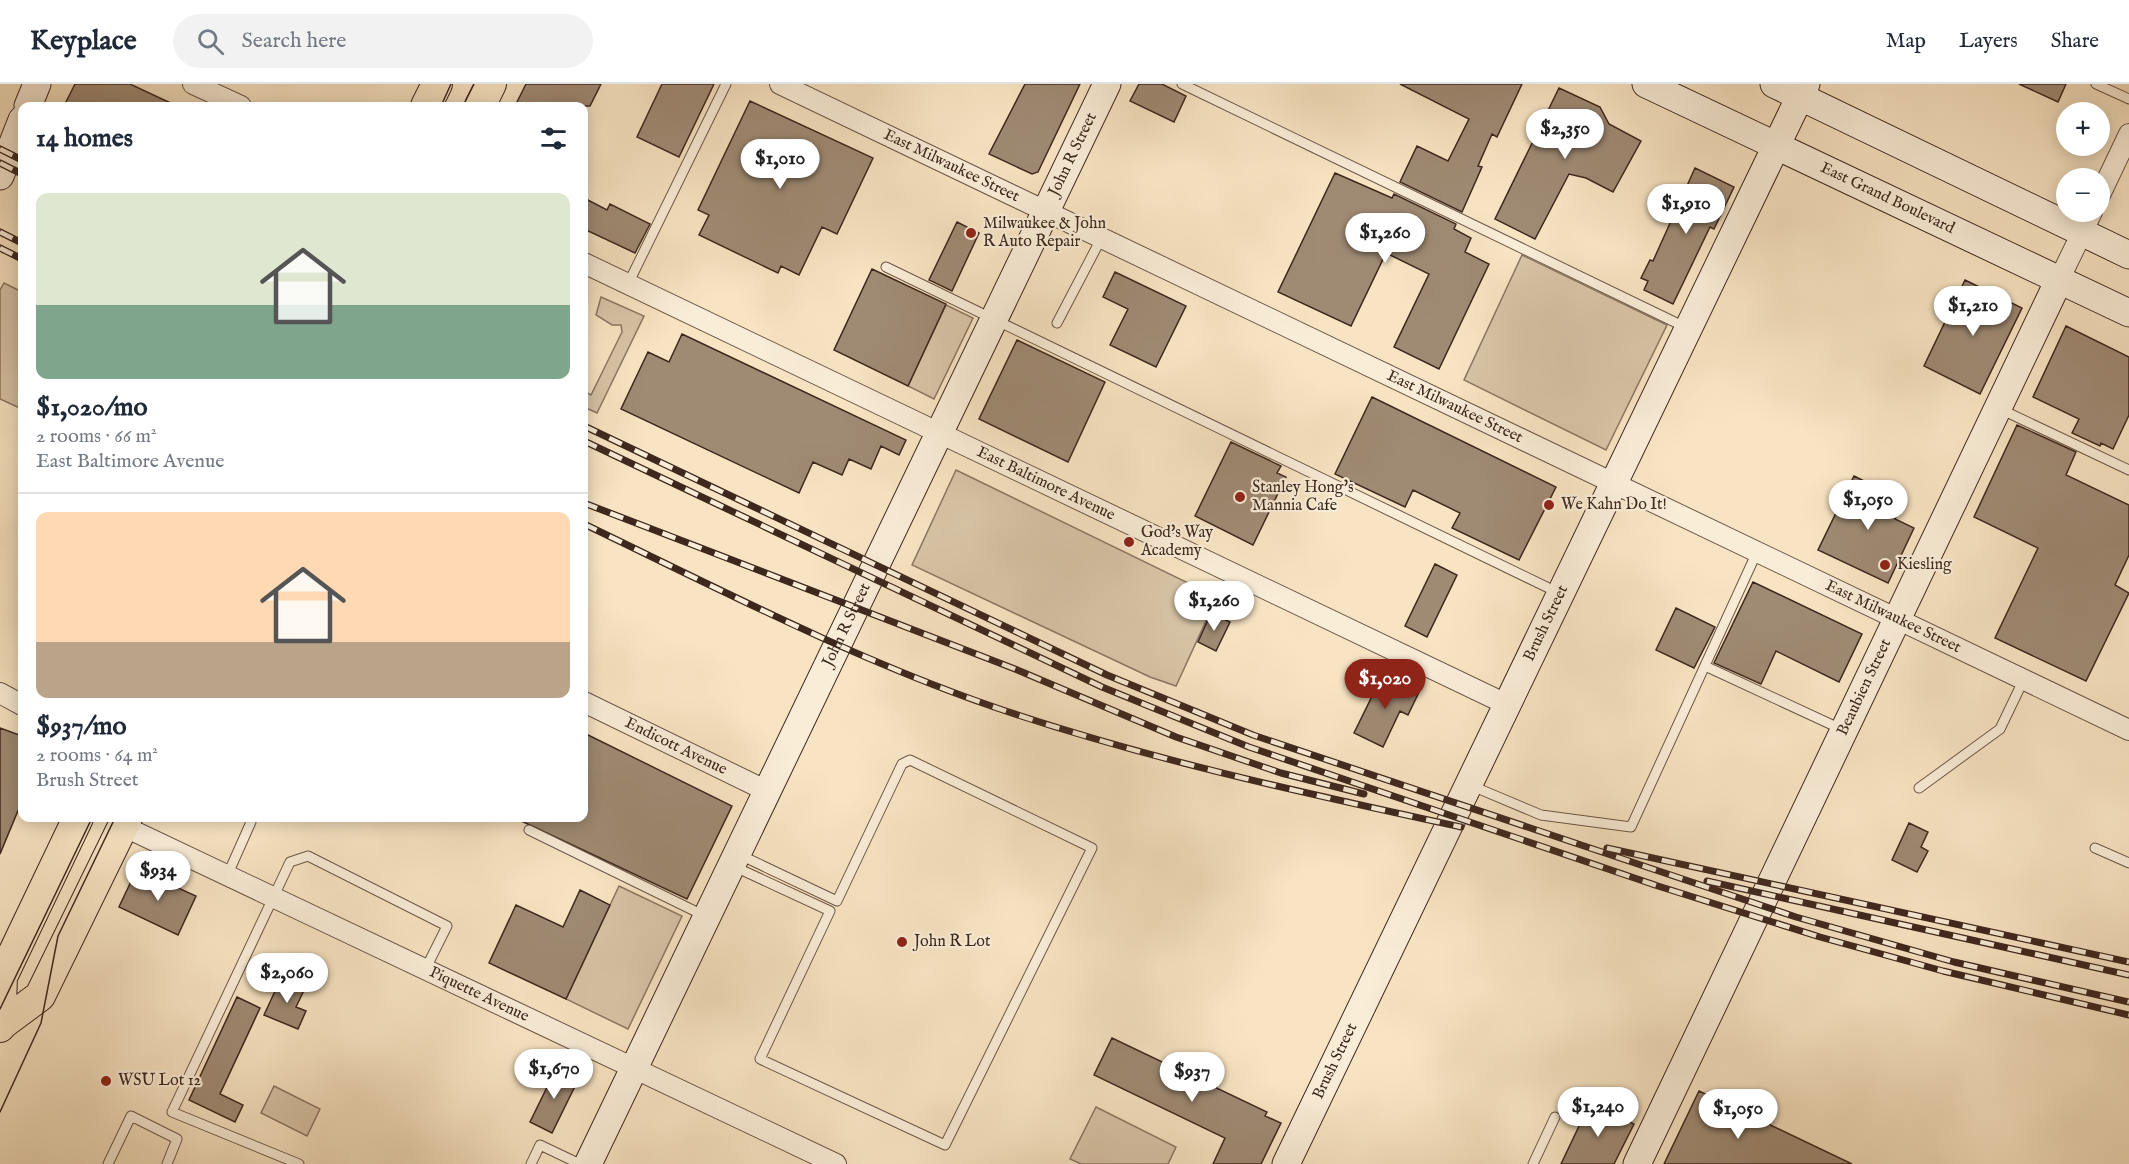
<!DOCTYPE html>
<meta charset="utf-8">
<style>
:root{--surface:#fff;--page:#f2f2f3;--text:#1f2937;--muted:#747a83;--line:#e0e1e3;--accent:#8f2418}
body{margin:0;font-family:"IM FELL English",serif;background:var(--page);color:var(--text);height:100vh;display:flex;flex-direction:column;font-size:22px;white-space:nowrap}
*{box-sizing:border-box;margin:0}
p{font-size:20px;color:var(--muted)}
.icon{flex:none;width:33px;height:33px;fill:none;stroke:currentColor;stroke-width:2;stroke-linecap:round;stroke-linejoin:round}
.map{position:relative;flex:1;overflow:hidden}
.panel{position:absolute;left:18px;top:18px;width:570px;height:720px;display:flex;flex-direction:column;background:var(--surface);border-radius:12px;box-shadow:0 3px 15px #0003}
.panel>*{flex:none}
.fabs{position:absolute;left:2056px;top:18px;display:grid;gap:12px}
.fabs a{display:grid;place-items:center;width:54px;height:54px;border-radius:50%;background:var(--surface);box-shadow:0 3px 15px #0003;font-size:30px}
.price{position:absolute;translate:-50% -51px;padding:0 14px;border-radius:21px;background:#fff;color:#222;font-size:20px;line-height:39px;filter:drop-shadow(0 2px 3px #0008)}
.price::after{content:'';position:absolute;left:50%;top:36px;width:18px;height:14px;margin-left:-9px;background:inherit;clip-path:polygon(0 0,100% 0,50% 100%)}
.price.current{background:var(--accent);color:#fff}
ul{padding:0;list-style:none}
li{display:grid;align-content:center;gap:12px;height:318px;padding:0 18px}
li+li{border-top:2px solid var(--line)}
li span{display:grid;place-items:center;height:186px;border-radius:12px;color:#555}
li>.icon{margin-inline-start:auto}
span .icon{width:108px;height:108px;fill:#fffc;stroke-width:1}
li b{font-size:26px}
h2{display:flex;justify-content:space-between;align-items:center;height:72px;padding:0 18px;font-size:26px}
header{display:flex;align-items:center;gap:36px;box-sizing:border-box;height:84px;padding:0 30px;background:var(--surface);border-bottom:2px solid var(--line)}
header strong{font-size:28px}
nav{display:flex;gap:33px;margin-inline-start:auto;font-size:21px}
.search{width:420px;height:54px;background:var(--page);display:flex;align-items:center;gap:15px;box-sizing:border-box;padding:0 21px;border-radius:33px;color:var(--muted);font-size:22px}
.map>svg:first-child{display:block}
.green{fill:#d8c4a7;stroke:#8b7662;stroke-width:1.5}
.building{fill:#9f8a74;stroke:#3e281e;stroke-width:1.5}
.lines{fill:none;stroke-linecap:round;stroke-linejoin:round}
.lane-casing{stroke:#6c5747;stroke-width:11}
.street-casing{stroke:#6c5747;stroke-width:22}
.secondary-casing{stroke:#3e281e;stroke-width:29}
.primary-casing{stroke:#3e281e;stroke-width:32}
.lane{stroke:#faedd8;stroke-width:9}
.street{stroke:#faedd8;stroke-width:20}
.secondary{stroke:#faedd8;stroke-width:27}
.primary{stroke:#f8e4c3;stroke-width:30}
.tram{stroke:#3e281e;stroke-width:1.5}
.rail-casing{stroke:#3e281e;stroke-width:7}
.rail{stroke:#faedd8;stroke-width:4.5;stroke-dasharray:14;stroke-linecap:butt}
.poi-dot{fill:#8f2418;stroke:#faedd8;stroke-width:2}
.labels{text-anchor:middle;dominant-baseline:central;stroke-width:4.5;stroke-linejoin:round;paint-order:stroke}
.street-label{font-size:16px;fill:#3e281e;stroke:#faedd8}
.poi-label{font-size:16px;fill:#3e281e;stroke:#faedd8;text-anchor:start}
</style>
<header>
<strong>Keyplace</strong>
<div class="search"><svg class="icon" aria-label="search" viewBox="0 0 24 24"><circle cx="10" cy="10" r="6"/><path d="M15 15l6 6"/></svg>Search here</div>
<nav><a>Map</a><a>Layers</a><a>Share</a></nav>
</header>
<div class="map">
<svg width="2129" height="1080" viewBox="0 0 2129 1080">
<rect width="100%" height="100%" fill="#f8e4c3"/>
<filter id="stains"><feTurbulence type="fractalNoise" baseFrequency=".00333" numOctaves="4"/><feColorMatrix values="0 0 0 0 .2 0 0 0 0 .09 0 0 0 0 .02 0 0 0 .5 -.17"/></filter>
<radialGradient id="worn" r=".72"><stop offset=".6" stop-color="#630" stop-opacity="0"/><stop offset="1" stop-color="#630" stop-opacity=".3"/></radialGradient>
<path class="green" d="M 1522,171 L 1667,241 L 1606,366 L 1464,296 Z
M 4,199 L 22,208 L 22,325 L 0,315 L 0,206 Z
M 601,213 L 644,232 L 597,329 L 584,323 L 584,307 L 591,311 L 622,248 L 621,241 L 612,241 L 596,231 Z
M 946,221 L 973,234 L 934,315 L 908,302 Z
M 956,386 L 1217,513 L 1176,602 L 1150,593 L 912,481 Z
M 619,802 L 682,832 L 628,945 L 566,915 Z
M 274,1002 L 320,1025 L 307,1052 L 261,1029 Z
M 1096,1023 L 1176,1063 L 1168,1080 L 1081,1080 L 1070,1075 Z"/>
<path class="building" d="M 75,0 L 130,0 L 177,22 L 64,22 Z
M 526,0 L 601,0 L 590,22 L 515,22 Z
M 662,0 L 714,0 L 679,73 L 637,53 Z
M 1025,0 L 1080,0 L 1038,88 L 1032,90 L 989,70 Z
M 1139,0 L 1162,0 L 1186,12 L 1174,38 L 1130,17 Z
M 1400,0 L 1522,0 L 1497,53 L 1492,50 L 1478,82 L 1482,83 L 1462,128 L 1400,98 L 1417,62 L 1448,77 L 1469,35 Z
M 2019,0 L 2066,0 L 2058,18 Z
M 1559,4 L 1600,23 L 1609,40 L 1641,57 L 1613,108 L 1586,94 L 1569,90 L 1535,155 L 1495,135 Z
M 750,17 L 873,74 L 837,150 L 822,143 L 799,191 L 781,182 L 778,189 L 699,151 L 709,131 L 698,126 Z
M 1695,84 L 1734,103 L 1714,145 L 1710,143 L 1673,220 L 1644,206 L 1648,197 L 1641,194 L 1650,176 L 1653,177 Z
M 1335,89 L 1392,114 L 1394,110 L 1456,140 L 1454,145 L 1471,154 L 1465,168 L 1489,180 L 1439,285 L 1394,263 L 1429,190 L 1386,169 L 1351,242 L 1278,208 Z
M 584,114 L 607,126 L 610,120 L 650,140 L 635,169 L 584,145 Z
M 957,138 L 979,149 L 952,207 L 929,196 Z
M 872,185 L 946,220 L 908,302 L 834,266 Z
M 1115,188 L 1186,222 L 1156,283 L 1110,261 L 1128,225 L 1103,213 Z
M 1965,196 L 2022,224 L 1980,310 L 1924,282 Z
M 2066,242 L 2129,273 L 2129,331 L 2113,365 L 2101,359 L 2100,362 L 2072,349 L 2079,335 L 2033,313 Z
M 682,250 L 906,356 L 899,371 L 881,362 L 871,385 L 849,375 L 842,391 L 813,378 L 799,409 L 621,325 L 648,268 L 669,278 Z
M 1017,256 L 1105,298 L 1068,378 L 979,335 Z
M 1372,313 L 1556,403 L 1519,476 L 1452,444 L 1460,429 L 1413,406 L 1405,423 L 1335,390 Z
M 2017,341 L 2076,368 L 2066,391 L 2129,421 L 2129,471 L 2115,501 L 2129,509 L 2086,597 L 1995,554 L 2038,464 L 1974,433 Z
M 1231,358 L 1281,382 L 1277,389 L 1286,393 L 1253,461 L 1195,432 Z
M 1854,392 L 1904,417 L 1895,435 L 1914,444 L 1888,499 L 1818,466 Z
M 1435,480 L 1457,491 L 1427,553 L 1405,542 Z
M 1753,498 L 1862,550 L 1839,598 L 1776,567 L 1761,600 L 1714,579 Z
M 1676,524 L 1715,543 L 1694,584 L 1656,566 Z
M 1211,529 L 1230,538 L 1216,567 L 1198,558 Z
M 1383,590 L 1419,608 L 1408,631 L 1400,627 L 1383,663 L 1354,649 Z
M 0,644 L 22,652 L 22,717 L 0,770 Z
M 584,649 L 732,722 L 687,815 L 515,734 L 584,734 Z
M 1909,739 L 1928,748 L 1921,763 L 1928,767 L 1917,788 L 1892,776 Z
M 141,787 L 196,812 L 178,851 L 119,823 L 135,789 Z
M 580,806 L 610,821 L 566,915 L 489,879 L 516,821 L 563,843 Z
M 282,892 L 305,904 L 296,923 L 306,927 L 298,945 L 264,931 Z
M 237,913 L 260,924 L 220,1010 L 243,1021 L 235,1038 L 189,1016 Z
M 1112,954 L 1267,1028 L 1265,1032 L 1281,1039 L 1261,1080 L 1213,1080 L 1225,1054 L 1094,991 Z
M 557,983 L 579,994 L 552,1049 L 530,1038 Z
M 1699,1007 L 1852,1080 L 1664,1080 Z
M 1590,1019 L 1634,1040 L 1614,1080 L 1561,1080 Z"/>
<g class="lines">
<defs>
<path id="lane" d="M 1182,0 L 1687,244
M 2096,0 L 2129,15
M 886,183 L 1559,509
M 628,200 L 726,0
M 1057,239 L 1102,153
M 2000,325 L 2129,386
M 1705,582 L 1841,645
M 1472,702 L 1541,731 L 1631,743 L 1757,468
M 1919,704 L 2000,645 L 2024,595
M 529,746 L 705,832
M 2095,764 L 2129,779
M 733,782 L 830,827 L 760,975 L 945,1061 L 1092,764 L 910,676 L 902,680 L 837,817 L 738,770
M 227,792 L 251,738
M 108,1080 L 131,1032 L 177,1055 L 167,1080
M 299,1080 L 172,1028 L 290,778 L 308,772 L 447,842 L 425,886
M 531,1080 L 540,1061 L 580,1080
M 1533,1080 L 1555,1033"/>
<g id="street">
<path d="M 193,0 L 241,22"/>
<path id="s1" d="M 780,0 L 2129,646"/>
<path d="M 2100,111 L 2129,50"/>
<path id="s2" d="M 584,179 L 1508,621"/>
<path d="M 2059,196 L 2092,128"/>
<path d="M 0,609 L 22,621"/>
<path id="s3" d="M 584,618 L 767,707"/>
<path id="s4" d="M 123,742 L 836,1080"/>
</g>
<g id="secondary">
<path id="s5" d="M 1646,0 L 2129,229"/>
<path d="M 1774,0 L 2129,171"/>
<path d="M 28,22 L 37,0"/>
<path d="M 0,92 L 22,36"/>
<path id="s6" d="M 588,1080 L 1107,0"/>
<path id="s7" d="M 1286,1080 L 1806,0"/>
<path id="s8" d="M 1637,1080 L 2059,196"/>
</g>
<path id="primary" d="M 426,22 L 437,0
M 480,22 L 491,0
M 1,941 L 40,912 L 127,734
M 0,943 L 2,893 L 78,734"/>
</defs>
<use href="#lane" class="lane-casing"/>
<use href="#street" class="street-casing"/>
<use href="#secondary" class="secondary-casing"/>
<use href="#primary" class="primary-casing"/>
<use href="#lane" class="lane"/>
<use href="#street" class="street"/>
<use href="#secondary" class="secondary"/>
<use href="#primary" class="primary"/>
<path class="tram" d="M 441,22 L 451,0
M 463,22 L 474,0
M 0,925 L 92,734
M 0,1028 L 41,939 L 58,852 L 115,734"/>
<defs>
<path id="rail" d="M 0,65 L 22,76
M 0,79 L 22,90
M 0,148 L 22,159
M 0,164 L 22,175
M 584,342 L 1107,591 L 1253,651 L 1796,833 L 1954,878 L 2129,918
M 584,357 L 1102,603 L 1249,663 L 1658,802 L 1820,853 L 1943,887 L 2129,931
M 584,419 L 1015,585 L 1176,653 L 1281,689 L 1364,710
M 584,440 C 719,505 852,574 994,623 C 1146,675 1304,709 1461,743
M 1607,764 L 2129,878
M 1707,797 L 2129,891"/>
</defs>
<use href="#rail" class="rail-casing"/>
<use href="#rail" class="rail"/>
</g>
<g class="poi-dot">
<circle cx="971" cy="149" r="6"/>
<circle cx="1240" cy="413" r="6"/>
<circle cx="1549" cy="421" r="6"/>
<circle cx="1129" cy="458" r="6"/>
<circle cx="1885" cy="481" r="6"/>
<circle cx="902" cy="858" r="6"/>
<circle cx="106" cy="997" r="6"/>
</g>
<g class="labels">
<g class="street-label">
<text stroke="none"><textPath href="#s6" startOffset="1120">John R Street</textPath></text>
<text stroke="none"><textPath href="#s1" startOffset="190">East Milwaukee Street</textPath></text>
<text stroke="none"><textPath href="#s5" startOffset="267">East Grand Boulevard</textPath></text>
<text stroke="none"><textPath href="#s1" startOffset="748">East Milwaukee Street</textPath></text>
<text stroke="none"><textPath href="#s2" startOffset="512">East Baltimore Avenue</textPath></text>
<text stroke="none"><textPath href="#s1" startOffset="1234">East Milwaukee Street</textPath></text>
<text stroke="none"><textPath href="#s6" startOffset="598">John R Street</textPath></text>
<text stroke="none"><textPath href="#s7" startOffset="600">Brush Street</textPath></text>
<text stroke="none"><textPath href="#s8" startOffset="528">Beaubien Street</textPath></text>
<text stroke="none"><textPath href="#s3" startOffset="102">Endicott Avenue</textPath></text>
<text stroke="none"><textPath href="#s4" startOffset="394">Piquette Avenue</textPath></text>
<text stroke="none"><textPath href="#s7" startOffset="114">Brush Street</textPath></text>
</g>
<g class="poi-label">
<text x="983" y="140">Milwaukee &amp; John<tspan x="983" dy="18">R Auto Repair</tspan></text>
<text x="1252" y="404">Stanley Hong's<tspan x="1252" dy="18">Mannia Cafe</tspan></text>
<text x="1561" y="421">We Kahn Do It!</text>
<text x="1141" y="449">God's Way<tspan x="1141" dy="18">Academy</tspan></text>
<text x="1897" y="481">Kiesling</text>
<text x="914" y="858">John R Lot</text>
<text x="118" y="997">WSU Lot 12</text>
</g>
</g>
<rect width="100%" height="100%" filter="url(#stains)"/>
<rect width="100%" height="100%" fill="url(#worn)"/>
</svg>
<div class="fabs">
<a>+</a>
<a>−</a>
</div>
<b class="price" style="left:1565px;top:76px">$2,350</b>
<b class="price" style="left:780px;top:106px">$1,010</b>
<b class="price" style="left:1686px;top:151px">$1,910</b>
<b class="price" style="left:1385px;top:180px">$1,260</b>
<b class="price" style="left:1973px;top:253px">$1,210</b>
<b class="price" style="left:1868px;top:447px">$1,050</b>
<b class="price" style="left:1214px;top:548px">$1,260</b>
<b class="price current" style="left:1385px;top:626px">$1,020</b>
<b class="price" style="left:158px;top:818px">$934</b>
<b class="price" style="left:287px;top:920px">$2,060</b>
<b class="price" style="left:554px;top:1016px">$1,670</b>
<b class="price" style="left:1192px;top:1019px">$937</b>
<b class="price" style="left:1598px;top:1054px">$1,240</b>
<b class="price" style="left:1738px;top:1056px">$1,050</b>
<section class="panel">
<h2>14 homes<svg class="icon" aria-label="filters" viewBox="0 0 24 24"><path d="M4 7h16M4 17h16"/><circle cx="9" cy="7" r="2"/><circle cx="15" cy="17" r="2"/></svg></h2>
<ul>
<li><span style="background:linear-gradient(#dfe7d0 60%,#7fa58c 0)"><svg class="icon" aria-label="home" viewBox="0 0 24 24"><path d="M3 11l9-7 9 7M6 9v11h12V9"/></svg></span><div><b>$1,020/mo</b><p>2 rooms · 66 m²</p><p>East Baltimore Avenue</p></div></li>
<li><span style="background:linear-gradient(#ffd9b3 70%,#b9a48a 0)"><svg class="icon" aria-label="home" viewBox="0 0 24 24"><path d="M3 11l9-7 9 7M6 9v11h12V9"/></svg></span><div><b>$937/mo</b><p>2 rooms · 64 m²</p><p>Brush Street</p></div></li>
</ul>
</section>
</div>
